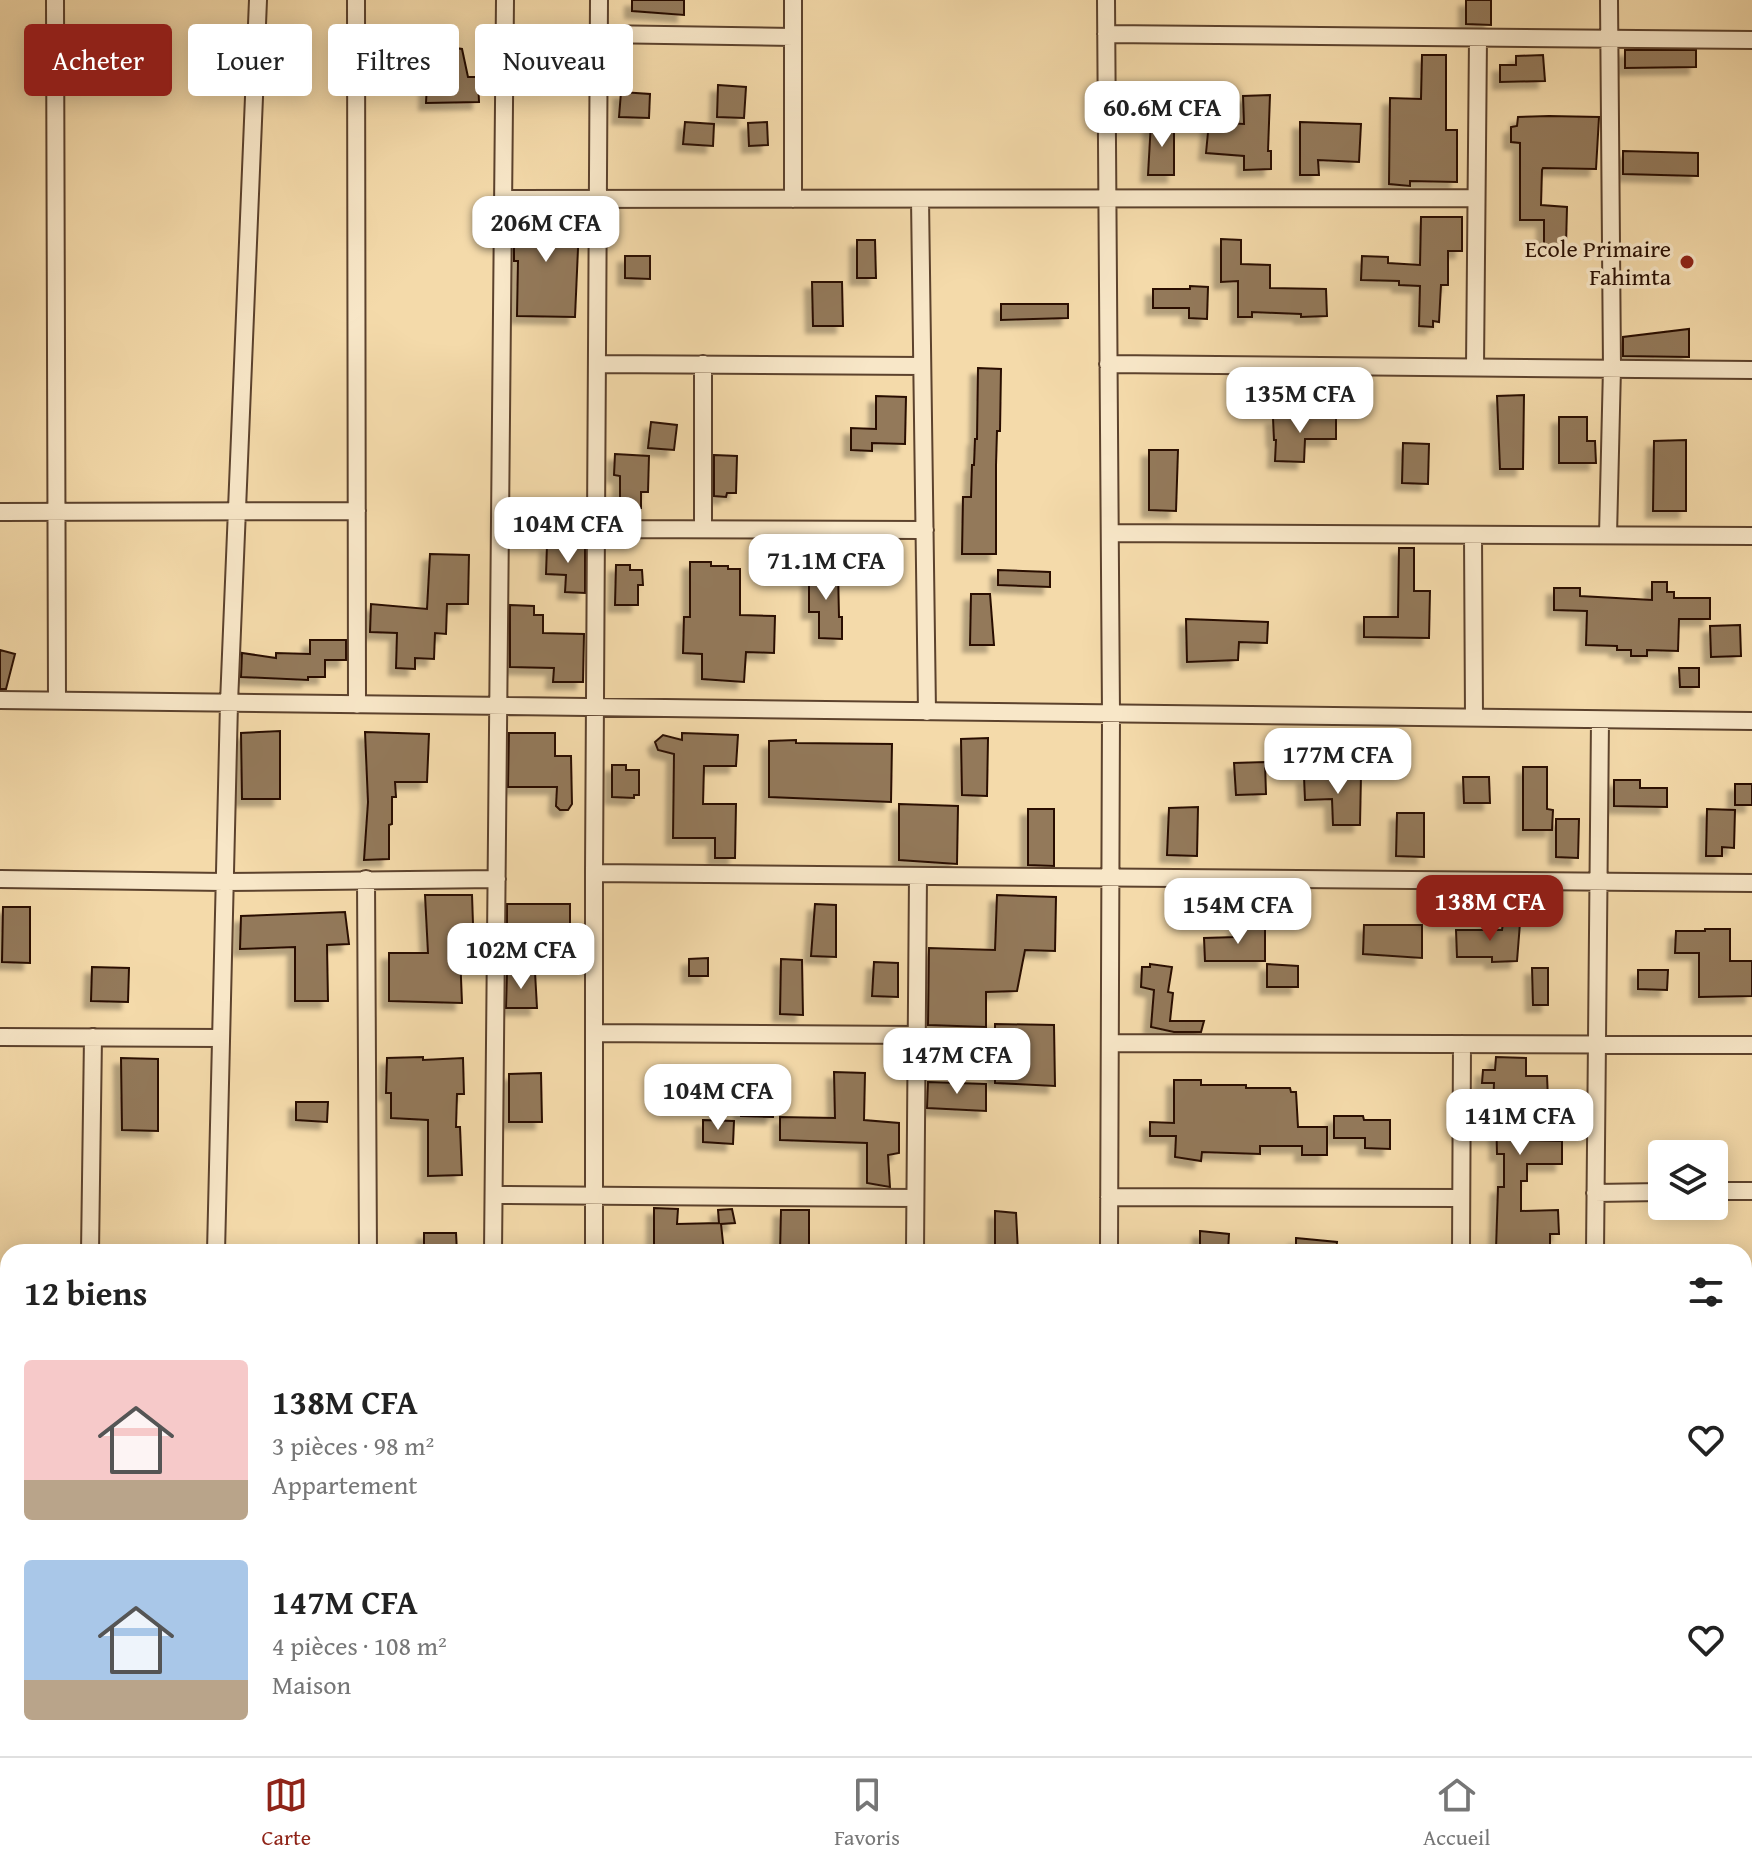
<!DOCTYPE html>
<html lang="fr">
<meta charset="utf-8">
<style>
:root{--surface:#fff;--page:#f2f2f2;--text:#222;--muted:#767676;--line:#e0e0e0;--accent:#8f2418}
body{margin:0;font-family:"Gentium Book Plus",serif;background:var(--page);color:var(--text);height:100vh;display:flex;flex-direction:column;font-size:30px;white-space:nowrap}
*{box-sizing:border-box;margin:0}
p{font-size:26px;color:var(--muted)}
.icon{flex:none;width:44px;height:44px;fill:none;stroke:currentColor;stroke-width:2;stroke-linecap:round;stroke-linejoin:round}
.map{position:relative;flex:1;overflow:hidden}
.side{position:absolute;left:0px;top:1244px;width:1752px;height:512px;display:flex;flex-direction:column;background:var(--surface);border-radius:24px 24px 0 0;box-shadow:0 4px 20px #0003}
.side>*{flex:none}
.hud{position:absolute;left:24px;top:24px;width:800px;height:72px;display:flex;gap:16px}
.fabs{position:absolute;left:1648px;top:1140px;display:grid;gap:16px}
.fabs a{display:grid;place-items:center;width:80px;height:80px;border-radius:8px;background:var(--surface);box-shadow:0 4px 20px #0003;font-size:40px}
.price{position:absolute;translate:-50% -68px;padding:0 18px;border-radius:16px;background:#fff;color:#222;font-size:26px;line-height:52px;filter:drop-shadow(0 2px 4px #0008)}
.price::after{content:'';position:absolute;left:50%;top:48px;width:24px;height:18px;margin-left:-12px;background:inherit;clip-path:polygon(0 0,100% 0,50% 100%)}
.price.on{background:var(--accent);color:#fff}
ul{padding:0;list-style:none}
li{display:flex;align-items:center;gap:24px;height:200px;padding:0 24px}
li span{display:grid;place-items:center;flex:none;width:224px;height:160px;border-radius:8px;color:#555}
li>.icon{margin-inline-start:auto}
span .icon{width:96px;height:96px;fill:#fffc;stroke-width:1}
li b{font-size:34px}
h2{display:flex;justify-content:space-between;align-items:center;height:96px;padding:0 24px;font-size:34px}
.pill{padding:0 28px;border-radius:8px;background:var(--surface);box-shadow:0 4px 20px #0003;font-size:28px;line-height:72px}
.pill.on{background:var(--accent);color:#fff}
.tab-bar{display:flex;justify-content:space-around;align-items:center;height:112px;border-top:2px solid var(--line);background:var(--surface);font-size:22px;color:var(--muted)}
.tab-bar a{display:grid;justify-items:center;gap:4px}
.tab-bar .on{color:var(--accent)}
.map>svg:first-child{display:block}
.building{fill:#93795a;stroke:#290f03;stroke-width:2;filter:url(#shadow)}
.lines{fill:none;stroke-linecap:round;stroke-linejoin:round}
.street-casing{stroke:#5c422d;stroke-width:20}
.street{stroke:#f8e7c8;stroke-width:16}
.poi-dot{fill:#8f2418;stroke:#f8e7c8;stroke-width:3}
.labels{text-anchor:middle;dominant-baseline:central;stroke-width:7;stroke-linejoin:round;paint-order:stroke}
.poi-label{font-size:24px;fill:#290f03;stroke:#f8e7c8;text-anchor:end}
</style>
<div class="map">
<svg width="1752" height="1756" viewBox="0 0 1752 1756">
<defs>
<filter id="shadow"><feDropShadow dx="-7" dy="7" stdDeviation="2" flood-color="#0004"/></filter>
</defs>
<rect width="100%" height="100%" fill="#f4daaa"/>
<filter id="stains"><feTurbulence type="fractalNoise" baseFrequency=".0025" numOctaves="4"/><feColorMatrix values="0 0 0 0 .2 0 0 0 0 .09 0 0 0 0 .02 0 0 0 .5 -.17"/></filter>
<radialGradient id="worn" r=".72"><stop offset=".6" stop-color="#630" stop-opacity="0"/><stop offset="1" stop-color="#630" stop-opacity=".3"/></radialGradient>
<path class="building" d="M 632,0 L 684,0 L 684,15 L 632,11 Z
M 1466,0 L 1491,0 L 1491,25 L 1466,24 Z
M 429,44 L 462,49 L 468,77 L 478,77 L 479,102 L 426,103 Z
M 368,47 L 398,47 L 398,67 L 368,67 Z
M 1625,50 L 1696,50 L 1696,67 L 1625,68 Z
M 1422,55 L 1446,55 L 1446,130 L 1457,130 L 1457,182 L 1410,181 L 1410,186 L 1389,184 L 1390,98 L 1421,99 Z
M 1543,55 L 1545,81 L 1500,82 L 1500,65 L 1516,65 L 1516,56 Z
M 718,85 L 746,87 L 744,118 L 717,117 Z
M 621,92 L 650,94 L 649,118 L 619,117 Z
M 1199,92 L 1197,119 L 1177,117 L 1179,96 Z
M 1270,95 L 1268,151 L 1271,151 L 1271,169 L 1244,170 L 1244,156 L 1206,153 L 1209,122 L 1244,124 L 1243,96 Z
M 1549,116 L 1599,117 L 1596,169 L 1543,168 L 1542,170 L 1541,205 L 1567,207 L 1566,246 L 1544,245 L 1544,220 L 1520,220 L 1520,143 L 1511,142 L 1511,127 L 1517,126 L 1518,117 Z
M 685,122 L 714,124 L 713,146 L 683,144 Z
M 767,122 L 768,145 L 749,146 L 748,123 Z
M 1151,122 L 1174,123 L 1174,175 L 1148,175 Z
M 1300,122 L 1361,124 L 1359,162 L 1318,160 L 1319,175 L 1300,175 Z
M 1623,151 L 1698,153 L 1698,176 L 1623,174 Z
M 518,210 L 545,210 L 545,215 L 573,216 L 573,226 L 579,226 L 575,317 L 517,316 L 518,261 L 514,261 L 514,214 L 518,214 Z
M 1421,217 L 1462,217 L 1462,251 L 1448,251 L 1448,285 L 1441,285 L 1439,322 L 1433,321 L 1433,327 L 1419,326 L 1420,286 L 1399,285 L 1399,281 L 1361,280 L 1362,256 L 1388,257 L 1388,263 L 1420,265 Z
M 1221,239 L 1241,240 L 1241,264 L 1270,265 L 1270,288 L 1326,289 L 1327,316 L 1301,317 L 1301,314 L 1252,312 L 1252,317 L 1238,317 L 1238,281 L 1221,282 Z
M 857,240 L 875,240 L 876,278 L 857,278 Z
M 625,256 L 650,256 L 650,279 L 625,278 Z
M 812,282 L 842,282 L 843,326 L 813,326 Z
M 1190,286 L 1208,287 L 1207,319 L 1189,318 L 1189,308 L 1153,308 L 1153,289 L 1190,289 Z
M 1001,304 L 1068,304 L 1068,318 L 1001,320 Z
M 1689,329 L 1689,357 L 1623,356 L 1623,337 Z
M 978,368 L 1001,369 L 1000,431 L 997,431 L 996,465 L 996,554 L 962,554 L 963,497 L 971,497 L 972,465 L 974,465 L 975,439 L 977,439 Z
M 1524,395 L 1523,469 L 1500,469 L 1497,396 Z
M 876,396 L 906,397 L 905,444 L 872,443 L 872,451 L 851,450 L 851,428 L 876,429 Z
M 1302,417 L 1336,417 L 1336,439 L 1305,439 L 1304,462 L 1275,461 L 1276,440 L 1274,440 L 1273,418 Z
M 1559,417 L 1587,417 L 1587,441 L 1595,441 L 1596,463 L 1559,463 Z
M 651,422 L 677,425 L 674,450 L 648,448 Z
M 1686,440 L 1686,511 L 1653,511 L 1654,441 Z
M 1403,443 L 1429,444 L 1428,484 L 1402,483 Z
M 1149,450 L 1178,450 L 1176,511 L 1149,510 Z
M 615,454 L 649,456 L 648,492 L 641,492 L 641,508 L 620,508 L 620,476 L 614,475 Z
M 714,455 L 737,456 L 736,493 L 727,493 L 726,497 L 714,496 Z
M 565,543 L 585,543 L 585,593 L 565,592 L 566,575 L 546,574 L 547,545 L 565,545 Z
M 1399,548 L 1414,548 L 1414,591 L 1430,591 L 1429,638 L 1364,637 L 1364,617 L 1398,617 Z
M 430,554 L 469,555 L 468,604 L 447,604 L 446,634 L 435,633 L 434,659 L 415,658 L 415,669 L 396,668 L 397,633 L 370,632 L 371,604 L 427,609 Z
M 690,562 L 711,562 L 711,566 L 728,566 L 728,569 L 740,569 L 740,615 L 775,616 L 774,653 L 746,652 L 744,682 L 702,679 L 702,654 L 683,653 L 684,617 L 690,617 Z
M 616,565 L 630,565 L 630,570 L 642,570 L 643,585 L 638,585 L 638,605 L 615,605 Z
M 809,570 L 838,570 L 839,617 L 842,617 L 842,639 L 819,638 L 819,612 L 809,612 Z
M 998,570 L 1050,572 L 1050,587 L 998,585 Z
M 1652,582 L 1667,582 L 1667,592 L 1674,592 L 1674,598 L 1710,598 L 1710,619 L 1679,619 L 1678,651 L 1647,650 L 1647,656 L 1631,656 L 1631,650 L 1617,650 L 1617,646 L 1586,645 L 1587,611 L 1554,610 L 1554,588 L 1580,588 L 1580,596 L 1652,600 Z
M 971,594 L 990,594 L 994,645 L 970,645 Z
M 510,605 L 534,606 L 534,615 L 543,615 L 543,633 L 584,634 L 583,682 L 553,682 L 554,668 L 510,667 Z
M 1186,619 L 1268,622 L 1267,643 L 1239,642 L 1238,660 L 1187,662 Z
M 1740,625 L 1741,656 L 1711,657 L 1710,626 Z
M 310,640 L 346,640 L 346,660 L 325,660 L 325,677 L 308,677 L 308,680 L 241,677 L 242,653 L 276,658 L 276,653 L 310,654 Z
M 0,650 L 15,654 L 6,689 L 0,689 Z
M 1679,668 L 1699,668 L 1699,687 L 1680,687 Z
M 280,731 L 280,799 L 242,799 L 241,733 Z
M 365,732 L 429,734 L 427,782 L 395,782 L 396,797 L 392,797 L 392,824 L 389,825 L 389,859 L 364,860 L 368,802 Z
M 509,733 L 555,733 L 555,756 L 571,756 L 572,804 L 568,810 L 560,810 L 556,806 L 557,787 L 508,787 Z
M 682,733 L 738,735 L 736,766 L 704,766 L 703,804 L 736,804 L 735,858 L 715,858 L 715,838 L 673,838 L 674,754 L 658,750 L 655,742 L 663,735 L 682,740 Z
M 1393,735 L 1393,761 L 1359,761 L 1359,736 Z
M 988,738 L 987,796 L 962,795 L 961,739 Z
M 796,740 L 796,743 L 892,744 L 891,802 L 769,797 L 769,741 Z
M 1265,762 L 1266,794 L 1236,795 L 1234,763 Z
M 612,765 L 626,765 L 626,770 L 639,770 L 639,795 L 634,795 L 634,798 L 612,797 Z
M 1523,767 L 1547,767 L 1547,809 L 1553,810 L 1552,830 L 1523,830 Z
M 1361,775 L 1360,825 L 1333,825 L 1332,799 L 1305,800 L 1304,777 Z
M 1463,777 L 1489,777 L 1490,803 L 1464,803 Z
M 1614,780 L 1640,780 L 1640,788 L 1667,788 L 1667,807 L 1614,806 Z
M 1735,784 L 1752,784 L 1752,805 L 1735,805 Z
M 899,804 L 958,806 L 957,864 L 899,860 Z
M 1198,807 L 1197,856 L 1167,855 L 1169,808 Z
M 1028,809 L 1054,809 L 1054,866 L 1028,865 Z
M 1707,809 L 1735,810 L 1734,848 L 1722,847 L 1722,856 L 1706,856 Z
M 1397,813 L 1424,813 L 1424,857 L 1396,856 Z
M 1556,819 L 1579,819 L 1578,858 L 1556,857 Z
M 425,895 L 472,895 L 474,953 L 460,953 L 462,1003 L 389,1001 L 389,953 L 428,953 Z
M 997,895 L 1056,897 L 1055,951 L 1025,950 L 1017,991 L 986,992 L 986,1027 L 928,1025 L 929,948 L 995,950 Z
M 507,904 L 570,904 L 570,927 L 507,926 Z
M 815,904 L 836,905 L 836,957 L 811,956 Z
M 3,907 L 30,907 L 30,963 L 2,962 Z
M 345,912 L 349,944 L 327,945 L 328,1001 L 295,1001 L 295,947 L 240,949 L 241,916 Z
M 1503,923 L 1520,923 L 1517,961 L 1492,962 L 1492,957 L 1457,957 L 1456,930 L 1502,930 Z
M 1364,925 L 1422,925 L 1422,958 L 1363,954 Z
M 1236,927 L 1265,927 L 1265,961 L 1205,961 L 1204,938 L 1236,937 Z
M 1705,929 L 1730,929 L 1730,961 L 1752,961 L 1752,996 L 1699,997 L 1699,953 L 1675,953 L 1676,931 L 1705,931 Z
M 708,958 L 708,976 L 689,976 L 689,959 Z
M 781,959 L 802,960 L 803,1015 L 780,1014 Z
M 874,962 L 898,963 L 898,997 L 872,996 Z
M 1150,964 L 1172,967 L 1168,992 L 1173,993 L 1170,1021 L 1204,1021 L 1201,1032 L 1174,1032 L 1151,1027 L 1154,990 L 1141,987 L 1142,967 L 1150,967 Z
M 1267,964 L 1298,966 L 1298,987 L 1267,987 Z
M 92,967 L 129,968 L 128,1002 L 91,1001 Z
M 1532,968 L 1548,968 L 1548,1005 L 1533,1005 Z
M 1638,970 L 1668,970 L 1667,990 L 1638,989 Z
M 535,972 L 537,1008 L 506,1008 L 507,973 Z
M 995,1024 L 1054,1025 L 1055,1086 L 995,1083 Z
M 423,1057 L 423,1060 L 463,1058 L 464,1094 L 457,1094 L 456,1127 L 460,1127 L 462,1175 L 428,1176 L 428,1120 L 391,1118 L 391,1093 L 386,1093 L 387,1058 Z
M 1496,1057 L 1526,1058 L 1526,1076 L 1547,1076 L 1548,1099 L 1526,1099 L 1526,1140 L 1562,1141 L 1562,1164 L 1527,1164 L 1527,1181 L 1521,1181 L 1521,1211 L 1558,1210 L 1559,1234 L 1550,1234 L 1550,1252 L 1496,1249 L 1498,1187 L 1504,1187 L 1504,1154 L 1497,1154 L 1496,1111 L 1493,1111 L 1494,1083 L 1482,1083 L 1483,1070 L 1495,1070 Z
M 121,1058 L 158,1059 L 158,1131 L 122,1130 Z
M 834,1072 L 865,1073 L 864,1120 L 899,1123 L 899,1153 L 888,1155 L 890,1187 L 867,1183 L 867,1143 L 780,1140 L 780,1117 L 835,1118 Z
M 541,1073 L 542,1122 L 509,1122 L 509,1074 Z
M 1174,1080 L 1201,1080 L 1201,1085 L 1246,1085 L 1246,1088 L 1290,1088 L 1291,1092 L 1296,1092 L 1298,1127 L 1327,1127 L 1327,1155 L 1302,1155 L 1302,1146 L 1260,1146 L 1260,1154 L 1202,1152 L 1201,1161 L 1175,1157 L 1176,1136 L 1150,1136 L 1150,1122 L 1174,1123 Z
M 928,1082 L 986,1084 L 986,1111 L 927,1108 Z
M 742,1092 L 774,1095 L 773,1117 L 741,1116 Z
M 296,1102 L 328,1102 L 327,1122 L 296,1120 Z
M 1334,1116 L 1363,1116 L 1364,1120 L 1390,1120 L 1390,1149 L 1365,1148 L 1365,1138 L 1334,1138 Z
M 703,1120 L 734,1121 L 733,1144 L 703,1142 Z
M 654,1208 L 678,1209 L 677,1224 L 719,1223 L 718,1210 L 732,1209 L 735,1223 L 721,1224 L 724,1252 L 654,1252 Z
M 781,1210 L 809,1210 L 809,1252 L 780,1252 Z
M 995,1211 L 1016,1213 L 1018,1252 L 995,1252 Z
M 1200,1231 L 1229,1234 L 1228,1252 L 1200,1252 Z
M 424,1233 L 456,1233 L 457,1252 L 424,1252 Z
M 1296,1238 L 1337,1242 L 1336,1252 L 1296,1252 Z"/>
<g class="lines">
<defs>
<path id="street" d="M 55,0 L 57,701
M 356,0 L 357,705
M 1106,0 L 1111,714 L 1109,1252
M 599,34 L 793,37
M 1106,34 L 1752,40
M 504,199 L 1476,198
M 793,199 L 793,0
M 920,199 L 927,712
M 597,364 L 922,366
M 1108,364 L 1752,370
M 1475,367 L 1478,38
M 0,512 L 357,511
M 596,529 L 925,530
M 703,529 L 703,364
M 1110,533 L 1752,536
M 1473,535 L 1474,718
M 1608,535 L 1612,368 L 1609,0
M 0,700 L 1752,721
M 594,873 L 1752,883
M 0,879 L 224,882 L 497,879
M 366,879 L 368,1252
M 594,1033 L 917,1035
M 0,1037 L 221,1038
M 1110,1043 L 1752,1045
M 1714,1191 L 1752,1191
M 1595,1193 L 1662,1192
M 494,1195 L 915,1198
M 1109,1197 L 1461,1198
M 90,1252 L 93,1037
M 216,1252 L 229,703 L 258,0
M 493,1252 L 505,0
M 594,1252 L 594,873 L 599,0
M 915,1252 L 918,876
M 1461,1252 L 1462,1044
M 1595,1252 L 1600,720
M 0,1330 L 8,1330
M 1744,1357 L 1752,1357
M 0,1508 L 8,1508
M 1744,1517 L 1752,1517
M 0,1673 L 8,1673
M 1744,1680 L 1752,1680
M 372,1748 L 372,1756
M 596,1748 L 596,1756
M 934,1748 L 934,1756
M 203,1756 L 204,1748
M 488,1756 L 488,1748
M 1107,1756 L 1107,1748
M 1459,1756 L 1459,1748
M 1589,1756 L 1590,1748"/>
</defs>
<use href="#street" class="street-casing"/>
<use href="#street" class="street"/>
</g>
<circle class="poi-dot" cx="1687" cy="262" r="8"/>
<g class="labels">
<g class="poi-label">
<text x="1671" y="248">Ecole Primaire<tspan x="1671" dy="28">Fahimta</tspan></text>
</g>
</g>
<rect width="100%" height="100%" filter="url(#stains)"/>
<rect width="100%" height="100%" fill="url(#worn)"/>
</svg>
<div class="fabs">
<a><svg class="icon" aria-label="layers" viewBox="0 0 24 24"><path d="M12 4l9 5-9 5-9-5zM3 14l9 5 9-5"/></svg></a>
</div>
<b class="price" style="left:1162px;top:149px">60.6M CFA</b>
<b class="price" style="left:546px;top:264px">206M CFA</b>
<b class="price" style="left:1300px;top:435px">135M CFA</b>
<b class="price" style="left:568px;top:565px">104M CFA</b>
<b class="price" style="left:826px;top:602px">71.1M CFA</b>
<b class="price" style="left:1338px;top:796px">177M CFA</b>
<b class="price on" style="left:1490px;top:943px">138M CFA</b>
<b class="price" style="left:1238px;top:946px">154M CFA</b>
<b class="price" style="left:521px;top:991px">102M CFA</b>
<b class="price" style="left:957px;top:1096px">147M CFA</b>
<b class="price" style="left:718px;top:1132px">104M CFA</b>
<b class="price" style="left:1520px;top:1157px">141M CFA</b>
<div class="hud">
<a class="pill on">Acheter</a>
<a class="pill">Louer</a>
<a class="pill">Filtres</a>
<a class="pill">Nouveau</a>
</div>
<section class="side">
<h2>12 biens<svg class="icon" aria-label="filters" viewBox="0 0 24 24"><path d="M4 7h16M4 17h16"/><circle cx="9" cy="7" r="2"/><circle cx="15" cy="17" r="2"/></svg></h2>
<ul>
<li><span style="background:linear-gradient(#f6c9c9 75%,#b9a48a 0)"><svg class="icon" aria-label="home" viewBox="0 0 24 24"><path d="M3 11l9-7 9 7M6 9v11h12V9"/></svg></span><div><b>138M CFA</b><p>3 pièces · 98 m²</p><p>Appartement</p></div><svg class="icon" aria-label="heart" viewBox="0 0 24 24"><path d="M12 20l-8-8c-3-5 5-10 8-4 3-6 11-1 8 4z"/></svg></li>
<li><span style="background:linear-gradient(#a9c7e8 75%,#b9a48a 0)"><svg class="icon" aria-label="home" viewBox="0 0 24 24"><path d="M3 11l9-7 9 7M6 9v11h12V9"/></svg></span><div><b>147M CFA</b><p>4 pièces · 108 m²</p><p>Maison</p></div><svg class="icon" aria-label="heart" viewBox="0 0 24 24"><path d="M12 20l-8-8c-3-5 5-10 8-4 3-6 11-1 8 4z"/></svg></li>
</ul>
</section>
</div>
<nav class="tab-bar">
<a class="on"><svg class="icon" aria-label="map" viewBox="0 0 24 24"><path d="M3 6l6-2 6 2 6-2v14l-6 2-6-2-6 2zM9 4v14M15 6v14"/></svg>Carte</a>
<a><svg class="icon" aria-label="saved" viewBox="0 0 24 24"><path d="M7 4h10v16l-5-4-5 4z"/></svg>Favoris</a>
<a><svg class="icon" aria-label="home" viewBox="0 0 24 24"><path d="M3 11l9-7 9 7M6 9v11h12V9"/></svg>Accueil</a>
</nav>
